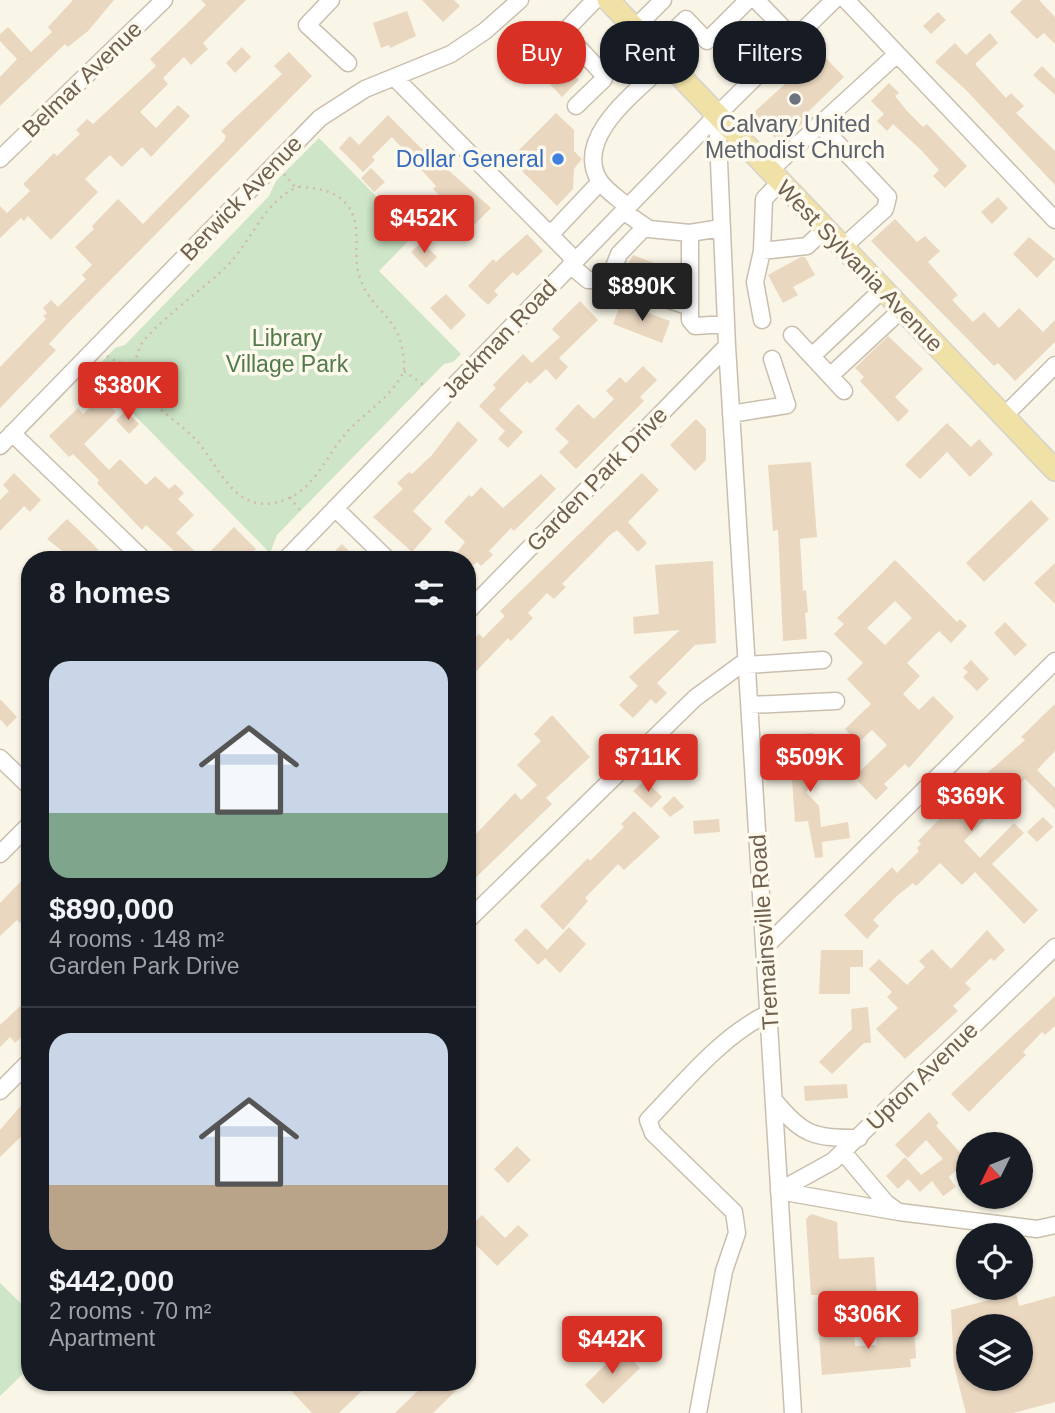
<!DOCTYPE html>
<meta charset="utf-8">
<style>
:root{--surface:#171b24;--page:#242831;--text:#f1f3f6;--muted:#9ea1a6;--line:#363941;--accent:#d93025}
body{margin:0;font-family:Arial,sans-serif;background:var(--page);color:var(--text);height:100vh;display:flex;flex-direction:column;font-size:26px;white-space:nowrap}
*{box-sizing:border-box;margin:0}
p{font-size:23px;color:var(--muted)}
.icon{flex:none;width:38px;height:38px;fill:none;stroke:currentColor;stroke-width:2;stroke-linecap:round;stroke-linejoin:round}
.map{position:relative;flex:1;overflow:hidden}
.panel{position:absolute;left:21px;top:551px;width:455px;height:840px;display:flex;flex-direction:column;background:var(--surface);border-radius:28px;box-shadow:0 2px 5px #0004}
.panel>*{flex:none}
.guide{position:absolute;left:497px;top:21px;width:452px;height:63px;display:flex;gap:14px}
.needle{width:46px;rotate:227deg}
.fabs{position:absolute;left:956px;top:1132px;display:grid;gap:14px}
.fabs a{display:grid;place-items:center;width:77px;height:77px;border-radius:50%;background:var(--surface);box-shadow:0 2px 5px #0004;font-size:35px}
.price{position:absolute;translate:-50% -60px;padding:0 16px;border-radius:7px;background:var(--accent);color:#fff;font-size:23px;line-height:46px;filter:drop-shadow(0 2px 4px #0008)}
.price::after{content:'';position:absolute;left:50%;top:42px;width:21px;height:16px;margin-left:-10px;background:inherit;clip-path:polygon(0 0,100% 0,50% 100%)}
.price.active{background:#222;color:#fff}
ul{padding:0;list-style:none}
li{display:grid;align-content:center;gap:14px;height:371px;padding:0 28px}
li+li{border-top:2px solid var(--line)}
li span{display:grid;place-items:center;height:217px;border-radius:21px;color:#555}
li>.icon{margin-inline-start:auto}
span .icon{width:126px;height:126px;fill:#fffc;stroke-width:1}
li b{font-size:30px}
h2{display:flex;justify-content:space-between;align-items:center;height:84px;padding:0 28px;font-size:30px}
.tag{padding:0 24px;border-radius:28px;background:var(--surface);box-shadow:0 2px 5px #0004;font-size:24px;line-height:63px}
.tag.active{background:var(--accent);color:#fff}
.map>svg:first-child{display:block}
.green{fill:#cee5c7}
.building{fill:#ead7c0;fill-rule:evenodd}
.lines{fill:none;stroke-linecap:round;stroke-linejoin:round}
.minor-casing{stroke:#cabfae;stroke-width:19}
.major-casing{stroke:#d7d2cd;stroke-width:24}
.path{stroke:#d0bda5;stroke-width:2.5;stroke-dasharray:2 5;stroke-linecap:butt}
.minor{stroke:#fff;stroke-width:16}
.major{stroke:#f0e1a7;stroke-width:21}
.worship-dot{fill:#6b7280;stroke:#fdf9ec;stroke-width:2.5}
.shop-dot{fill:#3f7fe0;stroke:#fdf9ec;stroke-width:2.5}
.labels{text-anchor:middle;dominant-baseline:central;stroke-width:7;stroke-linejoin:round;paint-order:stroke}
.street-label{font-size:23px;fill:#70604e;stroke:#fdf9ec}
.worship-label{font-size:23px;fill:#5b616d;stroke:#fdf9ec}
.shop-label{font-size:23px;fill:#366cbe;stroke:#fdf9ec;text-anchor:end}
.park-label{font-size:23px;fill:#527a4b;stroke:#fdf9ec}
</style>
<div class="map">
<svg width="1055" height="1413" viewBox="0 0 1055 1413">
<rect width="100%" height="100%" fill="#f9f5e7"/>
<path class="green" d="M 319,138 L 414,235 L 379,271 L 461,354 L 453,362 L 444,364 L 277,535 L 270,553 L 92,372 L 115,348 L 125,345 L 269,196 L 276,181 Z
M 0,1283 L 30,1312 L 30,1367 L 0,1396 Z"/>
<path class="building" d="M 73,0 L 114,0 L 88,31 L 68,47 L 65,44 L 0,106 L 0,77 L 17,59 L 0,41 L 0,34 L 8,27 L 31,52 L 52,32 L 48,27 Z
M 201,0 L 246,0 L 203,43 L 208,49 L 191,65 L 184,57 L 163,78 L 168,84 L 140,112 L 156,128 L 178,105 L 190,116 L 151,157 L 142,147 L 122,167 L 110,155 L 85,179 L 98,192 L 51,240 L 28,216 L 24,221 L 21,218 L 0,238 L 0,206 L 7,213 L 30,191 L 23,184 L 54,153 L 57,156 L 80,134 L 76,130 L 87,119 L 93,124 L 156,66 L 150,59 L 206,5 Z
M 422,0 L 454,0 L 460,6 L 443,22 Z
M 1022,0 L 1039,0 L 1055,17 L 1055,44 L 1044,33 L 1037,39 L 1010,12 Z
M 407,11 L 416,36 L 390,48 L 389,45 L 381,48 L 373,23 Z
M 938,12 L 946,20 L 931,34 L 923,26 Z
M 533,31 L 579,80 L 562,97 L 515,47 Z
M 990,33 L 998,43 L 975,64 L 1006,98 L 1011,93 L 1024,106 L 1016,113 L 1055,151 L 1055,185 L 965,89 L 935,62 L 955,43 L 966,55 Z
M 242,47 L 251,57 L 235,73 L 226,63 Z
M 289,52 L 312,76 L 71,320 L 49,344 L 56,350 L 0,408 L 0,367 L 46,319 L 43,316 L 47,313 L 43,308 L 51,300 L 58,307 L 86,279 L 82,275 L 92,265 L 75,247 L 94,229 L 92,226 L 118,199 L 143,224 L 224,141 L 226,136 L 221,131 L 282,74 L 274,66 Z
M 820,52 L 844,77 L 809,111 L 812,114 L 781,144 L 752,114 Z
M 1042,66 L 1055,79 L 1055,95 L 1033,75 Z
M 889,83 L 899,93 L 895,96 L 907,111 L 923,127 L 927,124 L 967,166 L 945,188 L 933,176 L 939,170 L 921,150 L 893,124 L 887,131 L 877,121 L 884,114 L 871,101 Z
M 556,113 L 574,130 L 574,151 L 582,159 L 574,169 L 573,189 L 557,206 L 510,159 Z
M 388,115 L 422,149 L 427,144 L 448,170 L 491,208 L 475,224 L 462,212 L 454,220 L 443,209 L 448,204 L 433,189 L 436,186 L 392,137 L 372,157 L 375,160 L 363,172 L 339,148 L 350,136 L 359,145 Z
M 371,168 L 385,182 L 374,192 L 361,178 Z
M 998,197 L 1008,208 L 992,224 L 981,212 Z
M 895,219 L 917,242 L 925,236 L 940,251 L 928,262 L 958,295 L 952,300 L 973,322 L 984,312 L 999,328 L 1019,308 L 1043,332 L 1055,320 L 1055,342 L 1015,381 L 998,363 L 994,366 L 871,241 Z
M 527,234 L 543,251 L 517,276 L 513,272 L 494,291 L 498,295 L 488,305 L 468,286 L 493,259 L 496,262 Z
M 1029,237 L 1055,259 L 1037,278 L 1013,254 Z
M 422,242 L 437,257 L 426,268 L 411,252 Z
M 633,255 L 680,273 L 680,292 L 624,271 Z
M 801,257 L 805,257 L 815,275 L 793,287 L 798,295 L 783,303 L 768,275 Z
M 446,294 L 466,315 L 451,330 L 430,308 Z
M 580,301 L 598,320 L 559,358 L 568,367 L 556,380 L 546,369 L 530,384 L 527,381 L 499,410 L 523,432 L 508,448 L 498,439 L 505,431 L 479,406 L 496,388 L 493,385 L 523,354 L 532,363 L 560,337 L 552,329 Z
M 621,303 L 670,321 L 662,343 L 613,324 Z
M 888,336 L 923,369 L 895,397 L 909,411 L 898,422 L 860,381 L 864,377 L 855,368 Z
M 643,366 L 657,380 L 640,397 L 644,401 L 576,469 L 559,452 L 569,442 L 555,429 L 578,404 L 594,419 L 614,399 L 606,391 L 620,377 L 626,383 Z
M 101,397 L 116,412 L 84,444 L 109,470 L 120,459 L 146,485 L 155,476 L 169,489 L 175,484 L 184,493 L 178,499 L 194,515 L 176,533 L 203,559 L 234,527 L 256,549 L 244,560 L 184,560 L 146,525 L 142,530 L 97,483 L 99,480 L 73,454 L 69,457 L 49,436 L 78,408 L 83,414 Z
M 126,411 L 139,424 L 129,434 L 116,420 Z
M 696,419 L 706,429 L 706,460 L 695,471 L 670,445 Z
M 458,421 L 478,440 L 413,511 L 432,529 L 412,552 L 373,517 L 403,489 L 397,483 L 409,472 L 412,474 L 432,455 Z
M 947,423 L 971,447 L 979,439 L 993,454 L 970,477 L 947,452 L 920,479 L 905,465 Z
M 811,462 L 817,537 L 800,539 L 803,591 L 806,590 L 808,612 L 805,613 L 807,639 L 783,641 L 778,530 L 773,531 L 768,465 Z
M 14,473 L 41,500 L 30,512 L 24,506 L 0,531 L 0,500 L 9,491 L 3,485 Z
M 642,473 L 659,490 L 628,522 L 647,543 L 638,552 L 617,530 L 610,535 L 562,584 L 566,587 L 554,599 L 547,593 L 528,613 L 533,618 L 511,641 L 508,638 L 467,681 L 467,645 L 479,634 L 483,638 L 505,616 L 500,611 Z
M 541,474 L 556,489 L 514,531 L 511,528 L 489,551 L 493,555 L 481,566 L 477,562 L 467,571 L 467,560 L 451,560 L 465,542 L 444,522 L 469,495 L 472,497 L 481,487 L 503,508 Z
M 1031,500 L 1049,519 L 984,582 L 966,563 Z
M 67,519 L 94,545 L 106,560 L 74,560 L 47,539 Z
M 342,544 L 358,560 L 326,560 Z
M 895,560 L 957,622 L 960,619 L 967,626 L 951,643 L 939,631 L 907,663 L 920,676 L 903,694 L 919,710 L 933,696 L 954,717 L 909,768 L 905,764 L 884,784 L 888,788 L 876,800 L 854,777 L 887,745 L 872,730 L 858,743 L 845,729 L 871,704 L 847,679 L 863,663 L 834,634 L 844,624 L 837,618 ZM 895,601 L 912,618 L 885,645 L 867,628 Z
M 713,561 L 716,643 L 695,645 L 657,683 L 667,693 L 656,704 L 651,699 L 633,718 L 619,705 L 638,686 L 629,677 L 680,630 L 634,634 L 633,617 L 659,614 L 655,565 Z
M 1055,563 L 1055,604 L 1034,583 Z
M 1005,622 L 1027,645 L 1015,656 L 994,633 Z
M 971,660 L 989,679 L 977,691 L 963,677 L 968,672 L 963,668 Z
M 0,699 L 17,717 L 7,727 L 0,719 Z
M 1055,704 L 1055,751 L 1037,770 L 1055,788 L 1055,809 L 1025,779 L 964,841 L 980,858 L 1014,823 L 1024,833 L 992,864 L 1038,910 L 1024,924 L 975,872 L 962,885 L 940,863 L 916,886 L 913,883 L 898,895 L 873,920 L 879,926 L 867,939 L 844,915 L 892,867 L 897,873 L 919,851 L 917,848 L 921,844 L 918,841 L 970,788 L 1025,740 L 1021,737 Z
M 552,715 L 590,757 L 546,798 L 552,804 L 467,886 L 467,826 L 475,835 L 515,793 L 521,800 L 537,785 L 517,765 L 541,741 L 534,734 Z
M 813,733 L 816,783 L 806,792 L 819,806 L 821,827 L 848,822 L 850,838 L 822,842 L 823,857 L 815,858 L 808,821 L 795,822 L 789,735 Z
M 645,780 L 662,797 L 651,808 L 633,791 Z
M 674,796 L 684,807 L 670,817 L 662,808 Z
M 634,811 L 660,837 L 624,870 L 618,864 L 585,898 L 588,901 L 563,930 L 540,906 L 588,858 L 590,861 L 624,827 L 621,824 Z
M 1043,817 L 1053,827 L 1037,842 L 1027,832 Z
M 719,819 L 720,832 L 694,834 L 693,821 Z
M 30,872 L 30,914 L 20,923 L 17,920 L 0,936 L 0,903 Z
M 569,927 L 586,944 L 560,973 L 545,958 L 538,965 L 514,940 L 526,928 L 547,950 Z
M 987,930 L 1005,950 L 994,961 L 991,958 L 965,983 L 971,989 L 953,1006 L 958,1011 L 905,1059 L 876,1029 L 898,1008 L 887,997 L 892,992 L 869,969 L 879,959 L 907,985 L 925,967 L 919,961 L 932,949 L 951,969 Z
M 821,950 L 863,950 L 863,967 L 850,967 L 850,994 L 819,994 Z
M 1055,996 L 1055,1026 L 1045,1035 L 1042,1032 L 1023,1052 L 1026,1055 L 969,1112 L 951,1094 Z
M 30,997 L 30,1021 L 23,1028 L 26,1032 L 15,1043 L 10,1037 L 0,1047 L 0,1025 Z
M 868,1007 L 871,1043 L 864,1043 L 832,1074 L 819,1062 L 852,1029 L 851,1009 Z
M 847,1084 L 848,1098 L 805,1101 L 804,1086 Z
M 30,1095 L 30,1128 L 0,1157 L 0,1130 Z
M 929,1112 L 939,1123 L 936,1126 L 967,1160 L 949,1177 L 956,1187 L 943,1196 L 932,1181 L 920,1192 L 908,1179 L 898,1189 L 886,1176 L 905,1157 L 921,1175 L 943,1159 L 926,1140 L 908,1158 L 895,1145 Z
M 517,1146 L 531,1160 L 508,1183 L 494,1169 Z
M 811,1214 L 837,1222 L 839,1259 L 874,1257 L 877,1298 L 822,1301 L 821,1295 L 811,1295 L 806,1219 Z
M 482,1215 L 505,1238 L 518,1225 L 529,1235 L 497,1266 L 467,1236 L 467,1230 Z
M 1016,1293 L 1019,1306 L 1055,1296 L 1055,1402 L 1013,1413 L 966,1413 L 954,1366 L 951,1310 ZM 968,1326 L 1020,1326 L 1020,1379 L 968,1379 Z
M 914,1324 L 916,1358 L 910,1359 L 911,1367 L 822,1375 L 819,1333 L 854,1331 L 855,1346 L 877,1345 L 875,1327 Z
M 621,1349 L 640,1368 L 603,1404 L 585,1385 Z
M 283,1382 L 371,1382 L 339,1413 L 312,1413 Z
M 427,1382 L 465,1382 L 433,1413 L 395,1413 Z"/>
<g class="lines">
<defs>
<path id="minor" d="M 331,0 L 307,25 L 348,63
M 756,0 L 794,39
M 846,0 L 1055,220
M 635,28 L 663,0
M 655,50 L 686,19 L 707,41 L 748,0
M 394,77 L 575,260
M 576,106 L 604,79 L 604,75 L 564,32 L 595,0
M 717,115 L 727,346 L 793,1413
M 819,124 L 888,197 L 885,209 L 843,247
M 0,159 L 164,0
M 769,171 L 897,54
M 780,182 L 764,199 L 762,251 L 807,246 L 825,229
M 627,206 C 619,199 605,190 599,180 C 573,136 639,90 667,62
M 623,211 L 649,229 L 690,233
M 721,228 L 690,233 L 690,320 L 695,326 L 726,324
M 550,235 L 600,182
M 762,251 L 755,282 L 762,320
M 570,265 L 588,280 L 609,280 L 690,307
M 609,280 L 619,254 L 645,227
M 792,335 L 844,391
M 812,356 L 882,290
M 830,376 L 901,310
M 731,414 L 787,405 L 772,359
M 1004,416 L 1055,365
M 12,433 L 144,560
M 0,446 L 320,118 L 365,89 L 451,54 L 485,31 L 520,0
M 335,508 L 388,560
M 285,560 L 717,115 L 834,0
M 467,612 L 727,346
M 747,665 L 823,660
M 750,705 L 836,701
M 0,758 L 30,787
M 0,854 L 30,824
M 467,921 L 695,698 L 747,660
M 765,947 L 1055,661
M 0,1091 L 30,1061
M 774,1100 C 803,1136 814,1138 859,1138
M 843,1152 L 886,1203 L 897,1211
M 779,1191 L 833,1161 L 1055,947
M 779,1191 L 899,1212 L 1037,1229 L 1055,1225
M 698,1413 L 724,1271 L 737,1233 L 734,1212 L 653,1133 L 648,1120 C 684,1083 721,1036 769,1013"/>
<path id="major" d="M 608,0 L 1055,470"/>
</defs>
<use href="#minor" class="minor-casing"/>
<use href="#major" class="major-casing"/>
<path class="path" d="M 284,174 L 296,188
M 299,187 C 317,188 336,190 348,206 C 363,227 352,253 359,275 C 371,316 405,313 404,371 C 391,398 366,411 347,432 C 327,454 316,487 287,499 C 235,520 221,467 195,439 C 171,413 120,392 140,347 C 146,330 211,283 229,264 C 251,241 267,197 299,187 Z
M 107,356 L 117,362 L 136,365
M 404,371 L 425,386
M 290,497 L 302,513"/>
<use href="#minor" class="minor"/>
<use href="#major" class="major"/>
</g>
<circle class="worship-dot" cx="795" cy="99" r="7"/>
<circle class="shop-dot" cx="558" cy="159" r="7"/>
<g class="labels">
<g class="street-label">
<text transform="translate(82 79) rotate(-44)">Belmar Avenue</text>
<text transform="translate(241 198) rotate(-46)">Berwick Avenue</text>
<text transform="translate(860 266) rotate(46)">West Sylvania Avenue</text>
<text transform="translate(499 339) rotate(-46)">Jackman Road</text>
<text transform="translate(597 479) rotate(-46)">Garden Park Drive</text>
<text transform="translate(764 932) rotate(-94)">Tremainsville Road</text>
<text transform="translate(922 1076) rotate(-44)">Upton Avenue</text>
</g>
<g class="worship-label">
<text x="795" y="124">Calvary United<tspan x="795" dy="26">Methodist Church</tspan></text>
</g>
<g class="shop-label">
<text x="544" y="159">Dollar General</text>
</g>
<g class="park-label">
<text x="287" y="338">Library<tspan x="287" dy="26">Village Park</tspan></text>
</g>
</g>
</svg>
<div class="fabs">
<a><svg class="needle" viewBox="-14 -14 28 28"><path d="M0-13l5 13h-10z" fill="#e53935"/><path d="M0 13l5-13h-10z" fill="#9ea1a6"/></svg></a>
<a><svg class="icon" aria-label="locate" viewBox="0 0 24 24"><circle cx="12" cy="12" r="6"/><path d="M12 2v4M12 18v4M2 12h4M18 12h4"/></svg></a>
<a><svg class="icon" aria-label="layers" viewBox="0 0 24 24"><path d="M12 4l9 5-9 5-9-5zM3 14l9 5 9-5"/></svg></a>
</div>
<b class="price" style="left:424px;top:255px">$452K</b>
<b class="price active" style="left:642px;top:323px">$890K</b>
<b class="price" style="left:128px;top:422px">$380K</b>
<b class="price" style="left:648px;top:794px">$711K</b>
<b class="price" style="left:810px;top:794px">$509K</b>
<b class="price" style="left:971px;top:833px">$369K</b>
<b class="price" style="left:868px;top:1351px">$306K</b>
<b class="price" style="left:612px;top:1376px">$442K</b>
<div class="guide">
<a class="tag active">Buy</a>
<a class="tag">Rent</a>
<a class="tag">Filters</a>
</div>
<section class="panel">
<h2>8 homes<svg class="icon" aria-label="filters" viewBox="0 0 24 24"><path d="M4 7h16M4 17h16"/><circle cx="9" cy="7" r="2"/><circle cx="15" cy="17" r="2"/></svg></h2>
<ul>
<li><span style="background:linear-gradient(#c9d6e8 70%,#7fa58c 0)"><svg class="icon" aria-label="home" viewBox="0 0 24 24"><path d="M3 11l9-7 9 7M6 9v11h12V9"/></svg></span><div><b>$890,000</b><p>4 rooms · 148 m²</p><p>Garden Park Drive</p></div></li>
<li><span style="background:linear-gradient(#c9d6e8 70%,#b9a48a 0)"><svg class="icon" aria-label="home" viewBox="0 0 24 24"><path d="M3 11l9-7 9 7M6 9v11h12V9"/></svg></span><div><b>$442,000</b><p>2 rooms · 70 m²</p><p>Apartment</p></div></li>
</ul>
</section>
</div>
